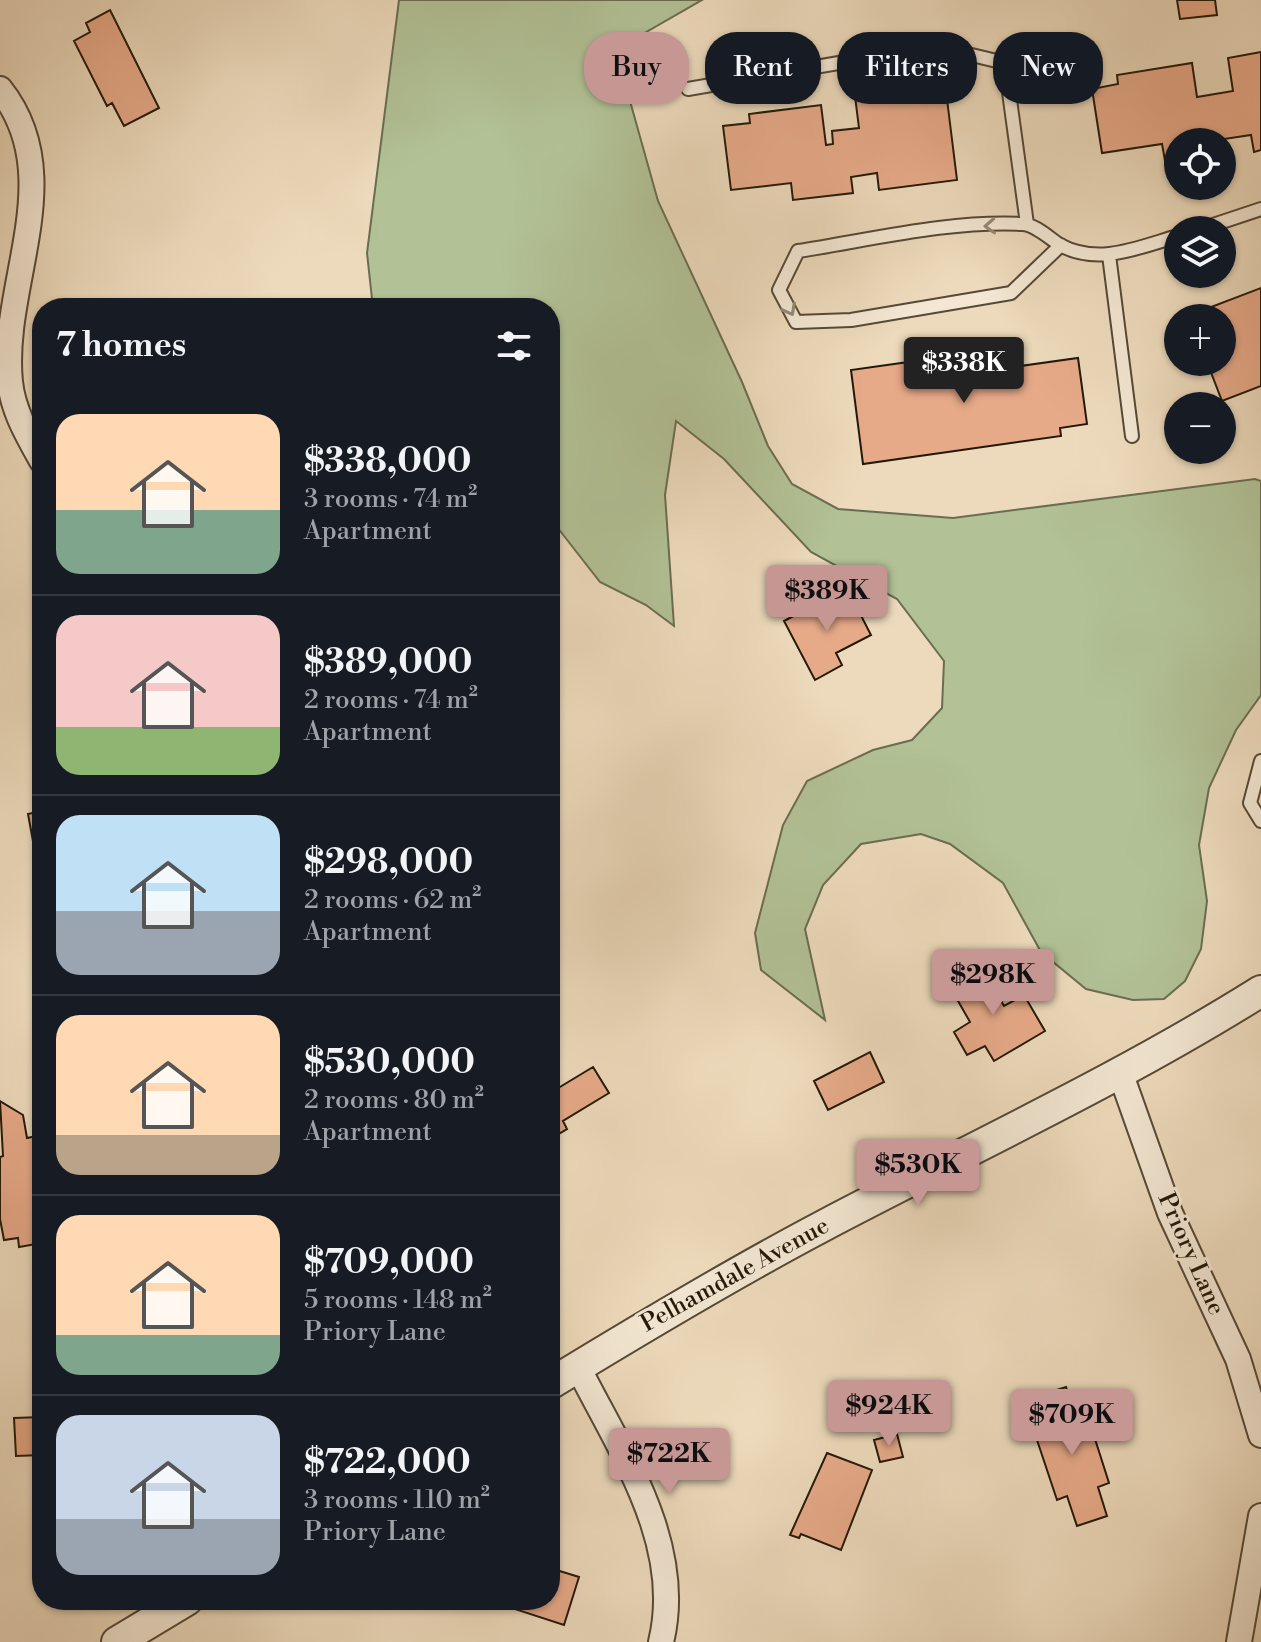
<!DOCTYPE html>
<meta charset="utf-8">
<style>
:root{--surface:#171b24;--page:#20242c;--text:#f1f3f6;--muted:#9ea1a6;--line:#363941;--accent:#c59692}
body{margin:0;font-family:"Libre Bodoni",serif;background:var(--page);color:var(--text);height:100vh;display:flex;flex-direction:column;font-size:30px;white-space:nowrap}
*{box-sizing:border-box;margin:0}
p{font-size:26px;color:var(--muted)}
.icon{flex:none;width:44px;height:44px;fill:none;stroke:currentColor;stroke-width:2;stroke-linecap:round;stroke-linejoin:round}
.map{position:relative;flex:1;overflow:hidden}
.side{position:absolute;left:32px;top:298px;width:528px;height:1312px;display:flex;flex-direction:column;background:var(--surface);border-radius:32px;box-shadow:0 2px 6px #0004}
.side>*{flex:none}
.top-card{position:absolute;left:584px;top:32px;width:556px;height:72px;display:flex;gap:16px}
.buttons{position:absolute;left:1164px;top:128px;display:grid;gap:16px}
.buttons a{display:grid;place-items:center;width:72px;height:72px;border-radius:50%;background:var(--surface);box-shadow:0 2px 6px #0004;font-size:40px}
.price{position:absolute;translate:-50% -68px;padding:0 18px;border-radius:8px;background:var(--accent);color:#111;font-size:26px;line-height:52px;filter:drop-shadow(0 2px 4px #0008)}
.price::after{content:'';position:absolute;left:50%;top:48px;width:24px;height:18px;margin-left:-12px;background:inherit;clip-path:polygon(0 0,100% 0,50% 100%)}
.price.active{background:#222;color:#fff}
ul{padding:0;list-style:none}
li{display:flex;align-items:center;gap:24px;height:200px;padding:0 24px}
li+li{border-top:2px solid var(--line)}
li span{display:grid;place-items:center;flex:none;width:224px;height:160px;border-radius:24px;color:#555}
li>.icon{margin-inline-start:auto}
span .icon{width:96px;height:96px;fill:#fffc;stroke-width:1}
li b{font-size:34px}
h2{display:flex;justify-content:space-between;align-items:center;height:96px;padding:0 24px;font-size:34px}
.tag{padding:0 28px;border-radius:32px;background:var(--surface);box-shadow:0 2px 6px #0004;font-size:28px;line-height:72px}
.tag.active{background:var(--accent);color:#111}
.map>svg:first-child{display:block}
.green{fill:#b2c196;stroke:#6b6d50;stroke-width:2}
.building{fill:#e7aa89;stroke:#241909;stroke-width:2}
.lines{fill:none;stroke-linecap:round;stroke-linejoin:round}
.service-casing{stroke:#564936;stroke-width:16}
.minor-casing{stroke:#564936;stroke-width:28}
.tertiary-casing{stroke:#564936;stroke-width:34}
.service{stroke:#f3e7d3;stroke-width:12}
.minor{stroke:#f3e7d3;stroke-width:24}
.tertiary{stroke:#f3e7d3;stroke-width:30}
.oneway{stroke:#968a78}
.labels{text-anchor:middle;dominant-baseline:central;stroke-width:6;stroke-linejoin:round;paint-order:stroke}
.street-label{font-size:24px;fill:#241909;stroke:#f3e7d3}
</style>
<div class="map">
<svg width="1261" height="1642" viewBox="0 0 1261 1642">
<rect width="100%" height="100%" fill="#eddabc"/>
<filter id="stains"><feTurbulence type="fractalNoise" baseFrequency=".0025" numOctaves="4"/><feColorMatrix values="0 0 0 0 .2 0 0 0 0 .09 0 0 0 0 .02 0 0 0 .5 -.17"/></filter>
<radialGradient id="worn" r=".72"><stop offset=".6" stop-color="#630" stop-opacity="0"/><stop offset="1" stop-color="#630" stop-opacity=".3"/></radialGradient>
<path class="green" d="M 399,0 L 702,0 L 643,34 L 623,76 L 658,201 L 742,382 L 768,446 L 792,484 L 838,509 L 953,518 L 1255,479 L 1261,481 L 1261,695 L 1236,730 L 1209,788 L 1199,845 L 1207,901 L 1201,949 L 1185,981 L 1164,999 L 1133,1000 L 1086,989 L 1041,952 L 1003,883 L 950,844 L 921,834 L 861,844 L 823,885 L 805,929 L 825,1020 L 761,970 L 755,933 L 783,825 L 807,781 L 873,750 L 912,740 L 942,708 L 944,661 L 897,599 L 811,552 L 724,459 L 676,421 L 665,495 L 674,626 L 646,605 L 600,582 L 550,518 L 550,308 L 373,308 L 367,253 Z"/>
<path class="building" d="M 1177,0 L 1215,0 L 1217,15 L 1180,19 Z
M 110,10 L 159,108 L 124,126 L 112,103 L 107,106 L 74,41 L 90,32 L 86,23 Z
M 1261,52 L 1261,150 L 1254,152 L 1251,135 L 1224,139 L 1227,156 L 1222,157 L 1222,142 L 1178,142 L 1178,164 L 1166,166 L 1162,144 L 1102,153 L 1092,89 L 1118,84 L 1117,75 L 1192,63 L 1197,97 L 1233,91 L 1228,58 Z
M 945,83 L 957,180 L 879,190 L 877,173 L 851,177 L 853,193 L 793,200 L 791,183 L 731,190 L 723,126 L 750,123 L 749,114 L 821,105 L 826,145 L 833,144 L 832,131 L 859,128 L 855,96 Z
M 1261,288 L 1261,386 L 1222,401 L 1207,362 L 1222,362 L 1222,318 L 1185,317 Z
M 1018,347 L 1020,366 L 1078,358 L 1087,424 L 1060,428 L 1061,436 L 863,464 L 851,370 L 930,359 L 933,380 L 962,376 L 959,355 Z
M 833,595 L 838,603 L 851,596 L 871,635 L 836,653 L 842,665 L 815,680 L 784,621 Z
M 42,811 L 42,890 L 28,814 Z
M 981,966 L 1004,1006 L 1024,995 L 1045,1031 L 994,1061 L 985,1046 L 967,1055 L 954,1032 L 970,1022 L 949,985 Z
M 870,1052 L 884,1082 L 828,1110 L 814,1081 Z
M 593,1067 L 609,1093 L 563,1121 L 567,1129 L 550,1139 L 550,1093 Z
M 0,1101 L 23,1115 L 27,1138 L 42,1135 L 42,1243 L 19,1247 L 18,1238 L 4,1240 L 0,1219 L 0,1157 L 3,1156 Z
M 1066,1387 L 1077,1421 L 1088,1417 L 1109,1483 L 1098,1487 L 1107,1516 L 1077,1526 L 1067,1496 L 1057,1500 L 1035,1434 L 1046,1431 L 1035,1397 Z
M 42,1417 L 42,1455 L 16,1456 L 14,1418 Z
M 897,1434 L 903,1457 L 880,1462 L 874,1440 Z
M 827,1453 L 872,1470 L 841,1550 L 801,1534 L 799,1538 L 790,1535 Z
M 550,1568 L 579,1577 L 564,1625 L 487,1600 L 550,1600 Z"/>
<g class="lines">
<defs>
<path id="service" d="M 688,89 L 920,49 L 955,51 L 1005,63 L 1027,224
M 1198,230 L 1261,209
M 1061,245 L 1011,293 L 851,320 L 796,322 L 779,290 L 798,251 C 870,240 950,220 1023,224 C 1036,225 1049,238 1060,245 C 1099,266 1139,247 1178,236
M 1109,255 L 1132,436
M 1261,761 L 1250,803 L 1261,821"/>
<path id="minor" d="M 0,89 C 70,177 0,284 10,382 C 13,411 28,436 42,461
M 1120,1072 L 1170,1213 L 1238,1359 L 1261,1435
M 578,1367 C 620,1451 685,1544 661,1642
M 1239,1642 L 1261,1516"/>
<path id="tertiary" d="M 550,1384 C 640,1329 730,1275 823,1226 C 969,1149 1121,1079 1261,991
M 117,1642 L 187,1600"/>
</defs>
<use href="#service" class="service-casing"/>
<use href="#minor" class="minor-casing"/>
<use href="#tertiary" class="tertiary-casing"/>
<use href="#service" class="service"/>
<use href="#minor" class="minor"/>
<use href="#tertiary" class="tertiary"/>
</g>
<defs><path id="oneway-chevron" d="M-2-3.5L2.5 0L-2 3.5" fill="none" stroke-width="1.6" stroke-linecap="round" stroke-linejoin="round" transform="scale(2)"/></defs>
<g class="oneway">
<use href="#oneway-chevron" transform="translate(990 226) rotate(177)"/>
<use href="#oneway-chevron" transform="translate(790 310) rotate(62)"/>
</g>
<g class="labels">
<g class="street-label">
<text transform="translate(1191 1254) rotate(66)">Priory Lane</text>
<text transform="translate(735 1275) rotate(-29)">Pelhamdale Avenue</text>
</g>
</g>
<rect width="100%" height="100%" filter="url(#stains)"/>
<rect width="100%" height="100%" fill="url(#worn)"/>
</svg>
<div class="buttons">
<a><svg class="icon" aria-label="locate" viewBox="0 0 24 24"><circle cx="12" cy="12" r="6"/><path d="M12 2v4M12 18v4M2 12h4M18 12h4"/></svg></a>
<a><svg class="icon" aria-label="layers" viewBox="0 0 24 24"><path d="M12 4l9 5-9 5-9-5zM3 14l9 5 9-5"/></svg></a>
<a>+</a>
<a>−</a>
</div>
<b class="price active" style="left:964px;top:405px">$338K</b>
<b class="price" style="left:827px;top:633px">$389K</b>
<b class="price" style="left:993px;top:1017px">$298K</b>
<b class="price" style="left:918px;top:1207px">$530K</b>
<b class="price" style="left:889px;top:1448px">$924K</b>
<b class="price" style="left:1072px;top:1457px">$709K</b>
<b class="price" style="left:669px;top:1496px">$722K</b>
<div class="top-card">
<a class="tag active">Buy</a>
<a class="tag">Rent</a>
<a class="tag">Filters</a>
<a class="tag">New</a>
</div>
<section class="side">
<h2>7 homes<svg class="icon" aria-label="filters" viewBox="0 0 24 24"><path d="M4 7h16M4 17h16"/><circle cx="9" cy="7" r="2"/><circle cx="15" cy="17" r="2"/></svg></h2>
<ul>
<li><span style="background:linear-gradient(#ffd9b3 60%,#7fa58c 0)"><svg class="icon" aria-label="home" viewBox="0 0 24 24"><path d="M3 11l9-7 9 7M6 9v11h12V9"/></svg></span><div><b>$338,000</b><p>3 rooms · 74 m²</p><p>Apartment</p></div></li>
<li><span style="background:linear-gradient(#f6c9c9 70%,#8fb573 0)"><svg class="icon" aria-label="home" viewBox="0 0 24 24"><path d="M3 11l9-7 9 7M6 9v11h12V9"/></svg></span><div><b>$389,000</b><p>2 rooms · 74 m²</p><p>Apartment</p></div></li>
<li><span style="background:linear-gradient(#bfe0f5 60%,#9aa5b1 0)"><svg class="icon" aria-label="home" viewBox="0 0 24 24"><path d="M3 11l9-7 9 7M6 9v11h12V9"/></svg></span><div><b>$298,000</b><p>2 rooms · 62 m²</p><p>Apartment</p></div></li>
<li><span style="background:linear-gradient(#ffd9b3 75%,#b9a48a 0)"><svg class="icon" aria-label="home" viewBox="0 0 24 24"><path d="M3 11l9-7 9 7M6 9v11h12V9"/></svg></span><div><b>$530,000</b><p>2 rooms · 80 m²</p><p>Apartment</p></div></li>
<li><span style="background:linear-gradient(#ffd9b3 75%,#7fa58c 0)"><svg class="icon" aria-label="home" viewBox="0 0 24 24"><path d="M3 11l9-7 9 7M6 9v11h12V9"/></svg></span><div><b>$709,000</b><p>5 rooms · 148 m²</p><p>Priory Lane</p></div></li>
<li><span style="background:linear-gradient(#c9d6e8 65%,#9aa5b1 0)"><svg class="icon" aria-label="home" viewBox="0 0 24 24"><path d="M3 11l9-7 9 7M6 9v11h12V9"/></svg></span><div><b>$722,000</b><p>3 rooms · 110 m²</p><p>Priory Lane</p></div></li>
</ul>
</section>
</div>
